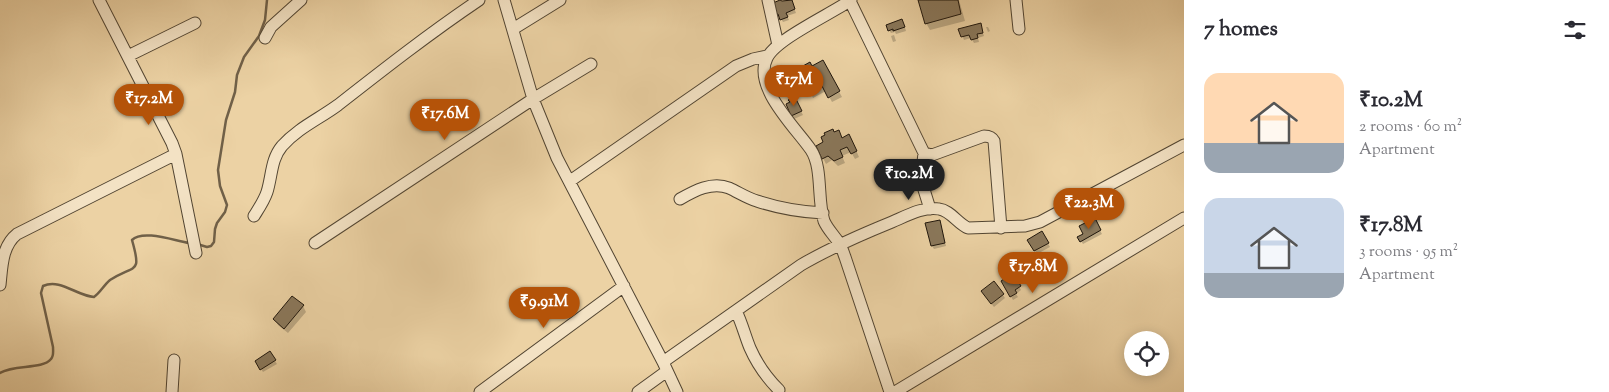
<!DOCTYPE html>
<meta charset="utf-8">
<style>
:root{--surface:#fff;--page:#f2f2f3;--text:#2b2b33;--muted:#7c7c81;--accent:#b45309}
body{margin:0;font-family:"Sorts Mill Goudy",serif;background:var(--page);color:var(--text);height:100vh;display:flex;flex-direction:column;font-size:19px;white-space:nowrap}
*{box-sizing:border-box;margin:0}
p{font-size:16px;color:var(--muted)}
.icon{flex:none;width:28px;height:28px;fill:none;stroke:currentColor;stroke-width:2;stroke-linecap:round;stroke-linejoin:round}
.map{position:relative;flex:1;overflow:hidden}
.panel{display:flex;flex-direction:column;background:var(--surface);width:425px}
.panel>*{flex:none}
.fabs{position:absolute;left:1124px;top:331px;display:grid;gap:10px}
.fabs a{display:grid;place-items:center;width:45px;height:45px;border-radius:50%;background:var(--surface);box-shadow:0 2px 12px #0003;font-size:25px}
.price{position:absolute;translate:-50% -42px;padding:0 11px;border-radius:18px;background:var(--accent);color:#fff;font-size:16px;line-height:32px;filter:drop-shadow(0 1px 2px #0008)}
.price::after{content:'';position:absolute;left:50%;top:30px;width:15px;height:11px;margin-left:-8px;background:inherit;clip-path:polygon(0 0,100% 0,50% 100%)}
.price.on{background:#222;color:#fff}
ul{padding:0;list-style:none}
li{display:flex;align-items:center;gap:15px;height:125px;padding:0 20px}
li span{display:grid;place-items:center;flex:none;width:140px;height:100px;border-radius:15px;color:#555}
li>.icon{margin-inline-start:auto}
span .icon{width:60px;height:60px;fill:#fffc;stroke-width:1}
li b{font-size:21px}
h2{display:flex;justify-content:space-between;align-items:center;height:60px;padding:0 20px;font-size:21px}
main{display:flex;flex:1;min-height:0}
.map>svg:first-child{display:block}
.shadow{fill:#0003}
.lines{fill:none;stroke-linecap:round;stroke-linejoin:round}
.stream{stroke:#706048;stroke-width:2.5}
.building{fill:#8a785b;stroke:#1f160c}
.minor-casing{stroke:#524532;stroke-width:13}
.minor{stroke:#f3e2c4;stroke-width:11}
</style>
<main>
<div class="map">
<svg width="1184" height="392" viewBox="0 0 1184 392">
<rect width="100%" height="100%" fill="#ecd2a4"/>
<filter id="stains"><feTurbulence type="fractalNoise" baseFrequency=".004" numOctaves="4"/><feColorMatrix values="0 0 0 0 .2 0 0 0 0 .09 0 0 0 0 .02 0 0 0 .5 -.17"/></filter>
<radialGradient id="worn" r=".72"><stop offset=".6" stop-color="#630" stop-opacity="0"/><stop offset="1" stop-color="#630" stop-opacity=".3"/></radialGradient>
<path class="shadow" d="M 791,0 L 796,13 L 787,16 L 789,20 L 783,22 L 780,17 L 772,17 L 782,3 Z
M 919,0 L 959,0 L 965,21 L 930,30 L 926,23 Z
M 904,24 L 906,31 L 896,34 L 895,32 L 891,33 L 889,30 Z
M 980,25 L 984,36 L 978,38 L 979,42 L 974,43 L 971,38 L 964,40 L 960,30 Z
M 986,27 L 988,27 L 990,31 L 988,32 Z
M 894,35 L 896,41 L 893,42 L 891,36 Z
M 823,62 L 842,97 L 832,102 L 826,91 L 813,98 L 810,92 L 803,96 L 796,84 L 803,80 L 812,67 Z
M 794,98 L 803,115 L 794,119 L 787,105 L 791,103 Z
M 834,134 L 842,139 L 852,141 L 859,157 L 855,159 L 851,152 L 842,156 L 845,163 L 838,166 L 832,160 L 826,164 L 823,158 Z
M 1094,219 L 1102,234 L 1083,244 L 1079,238 L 1085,234 Z
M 941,225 L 946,246 L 934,249 L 932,246 Z
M 1042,233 L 1050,247 L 1037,254 L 1029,240 Z
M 1012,275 L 1021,290 L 1016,294 L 1018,297 L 1013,300 L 1002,281 Z
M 984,295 L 1003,295 L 1005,298 L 994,307 Z
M 303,306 L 306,312 L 288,333 L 278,325 L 275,319 Z
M 270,353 L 277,364 L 263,372 L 256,362 Z"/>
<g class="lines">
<path class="stream" d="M 197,244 L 207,247 L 211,246 L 214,242 L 215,229 L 217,223 L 225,212 L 227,205 L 220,186 L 218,170 L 226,120 L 235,92 L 237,75 L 244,57 L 259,36 L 265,20 L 267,0
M 0,373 C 14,364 42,370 51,359 C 54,356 53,351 53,347 L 41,293 L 43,286 C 60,278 77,296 94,297 C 100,293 104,285 110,280 C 135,264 142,275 132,240 C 143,229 175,241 189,243"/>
</g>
<path class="building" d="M 780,0 L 782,1 L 792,0 L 795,9 L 786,13 L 788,17 L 780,20 L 778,14 L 769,14 L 773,3 Z
M 918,0 L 958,0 L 961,14 L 925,24 Z
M 902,19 L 905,27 L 893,31 L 893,29 L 888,31 L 886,25 Z
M 981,23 L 983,33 L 977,34 L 978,38 L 971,40 L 969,35 L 961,37 L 958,29 Z
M 823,60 L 840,91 L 828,98 L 822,86 L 809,94 L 806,88 L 799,91 L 795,84 L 801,80 L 796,70 L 810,62 L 812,66 Z
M 795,97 L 802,111 L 791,116 L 786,104 L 790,102 L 788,100 Z
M 833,129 L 834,132 L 839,130 L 842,138 L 849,134 L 857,151 L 851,154 L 847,147 L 840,150 L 843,157 L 834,161 L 828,156 L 822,159 L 816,146 L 823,142 L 821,137 L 825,135 L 824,133 Z
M 1095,218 L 1101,230 L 1080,242 L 1077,237 L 1083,234 L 1079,226 Z
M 940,220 L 945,243 L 931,246 L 925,223 Z
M 1042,231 L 1049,243 L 1034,251 L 1027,240 Z
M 1013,273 L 1021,286 L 1015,290 L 1017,293 L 1010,297 L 1001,281 Z
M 994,281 L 1004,294 L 991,304 L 981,291 Z
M 292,296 L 304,305 L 284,329 L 273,319 Z
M 270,351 L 276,360 L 260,370 L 255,361 Z"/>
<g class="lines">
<defs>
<path id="minor" d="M 99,0 L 172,143 L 176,154 L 196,253
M 504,0 L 533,99 L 557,158 L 663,362 L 677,392
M 768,0 L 778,45
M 851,0 C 831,14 776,39 767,58 C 752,87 797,129 811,150 C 823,168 817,200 824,221 C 828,230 834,235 839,243 C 842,247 843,252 845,257 L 890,392
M 1016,0 L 1019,29
M 850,1 L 924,153 L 932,155 L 984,136 C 989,136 992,137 994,141 L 1001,228
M 513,29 L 560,0
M 265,38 L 271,27 L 301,0
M 128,56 L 195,23
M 924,153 L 921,180 L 930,209
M 570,181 L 736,66 L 753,59 L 767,56
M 680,199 C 694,191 712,181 729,188 C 738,192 747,198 757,201 C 778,208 801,212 823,213
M 254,216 C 259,208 264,201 267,192 C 272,176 271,159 282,146 C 298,128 319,119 338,105 C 384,69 430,33 479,0
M 315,243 L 533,99 L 591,64
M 0,285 C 2,266 2,246 17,234 L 176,154
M 736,311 C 742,323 745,336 750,348 C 757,364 767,378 779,390
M 663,362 L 801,265 C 830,248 860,235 892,222 C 906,216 924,206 939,209 C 950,210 958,224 968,228 L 1025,226 L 1040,222 L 1184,145
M 172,392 L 174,360
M 480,392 L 624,286
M 638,392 L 667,371
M 895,392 L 1184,218"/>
</defs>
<use href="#minor" class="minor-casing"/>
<use href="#minor" class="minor"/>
</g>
<rect width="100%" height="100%" filter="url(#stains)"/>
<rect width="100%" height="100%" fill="url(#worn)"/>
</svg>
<div class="fabs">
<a><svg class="icon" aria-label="locate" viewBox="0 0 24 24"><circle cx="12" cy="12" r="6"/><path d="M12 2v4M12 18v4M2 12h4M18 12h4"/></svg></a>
</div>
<b class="price" style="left:794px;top:107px">₹17M</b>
<b class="price" style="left:149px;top:126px">₹17.2M</b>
<b class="price" style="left:445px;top:141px">₹17.6M</b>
<b class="price on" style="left:909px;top:201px">₹10.2M</b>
<b class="price" style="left:1089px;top:230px">₹22.3M</b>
<b class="price" style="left:1033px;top:294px">₹17.8M</b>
<b class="price" style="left:544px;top:329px">₹9.91M</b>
</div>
<section class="panel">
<h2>7 homes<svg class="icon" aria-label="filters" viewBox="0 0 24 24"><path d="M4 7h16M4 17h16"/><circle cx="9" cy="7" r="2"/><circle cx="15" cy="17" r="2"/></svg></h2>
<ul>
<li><span style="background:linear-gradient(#ffd9b3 70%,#9aa5b1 0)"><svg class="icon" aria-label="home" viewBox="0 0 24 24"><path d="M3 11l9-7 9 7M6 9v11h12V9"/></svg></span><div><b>₹10.2M</b><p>2 rooms · 60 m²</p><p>Apartment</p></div></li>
<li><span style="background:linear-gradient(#c9d6e8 75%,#9aa5b1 0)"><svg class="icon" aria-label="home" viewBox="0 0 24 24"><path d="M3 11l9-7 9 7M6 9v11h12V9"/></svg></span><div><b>₹17.8M</b><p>3 rooms · 95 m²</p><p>Apartment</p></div></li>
</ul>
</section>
</main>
